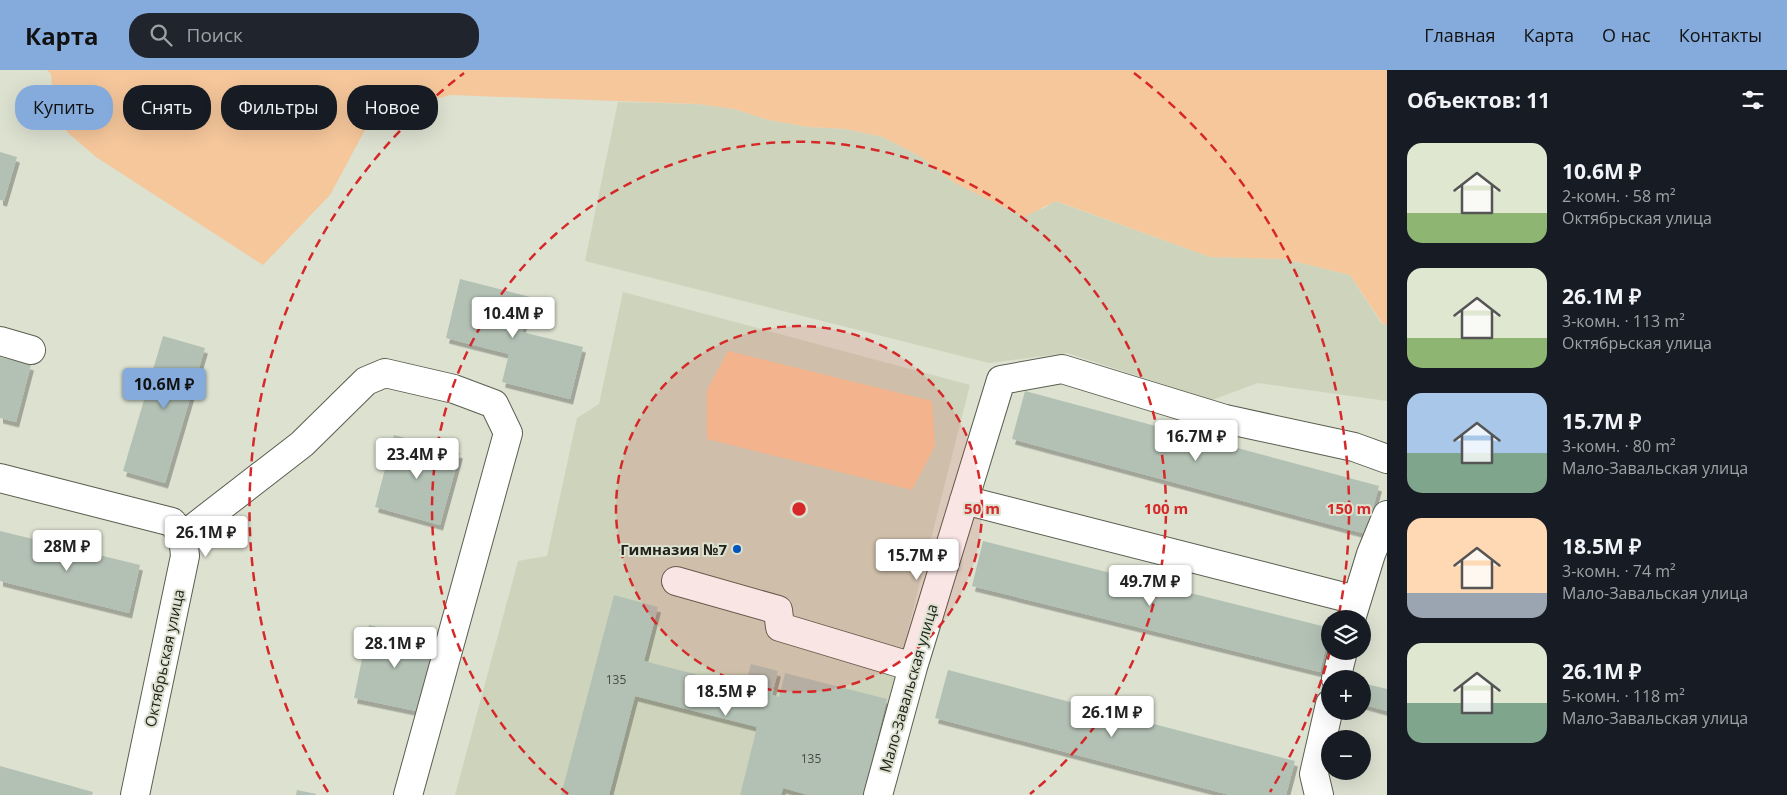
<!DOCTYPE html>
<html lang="ru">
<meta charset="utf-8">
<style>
:root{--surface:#171b24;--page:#20242c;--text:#f1f3f6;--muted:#9ea1a6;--accent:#85abdc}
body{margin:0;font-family:"Open Sans",sans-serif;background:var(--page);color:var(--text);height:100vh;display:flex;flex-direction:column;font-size:19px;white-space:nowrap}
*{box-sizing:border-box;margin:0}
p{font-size:16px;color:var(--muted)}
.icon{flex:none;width:28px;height:28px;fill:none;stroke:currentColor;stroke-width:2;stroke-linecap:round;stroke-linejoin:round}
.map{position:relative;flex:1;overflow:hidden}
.sheet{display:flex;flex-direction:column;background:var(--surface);width:400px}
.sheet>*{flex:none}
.banner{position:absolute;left:15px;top:15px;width:475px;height:45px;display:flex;gap:10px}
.buttons{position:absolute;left:1321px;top:540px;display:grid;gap:10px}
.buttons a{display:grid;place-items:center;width:50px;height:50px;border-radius:50%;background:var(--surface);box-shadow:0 5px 20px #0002;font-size:25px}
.price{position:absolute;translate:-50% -42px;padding:0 11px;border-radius:5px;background:#fff;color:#222;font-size:16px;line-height:32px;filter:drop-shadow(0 1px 2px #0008)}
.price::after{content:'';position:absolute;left:50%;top:30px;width:15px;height:11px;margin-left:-8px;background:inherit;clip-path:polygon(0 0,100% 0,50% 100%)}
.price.current{background:var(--accent);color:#111}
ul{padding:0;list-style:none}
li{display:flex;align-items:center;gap:15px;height:125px;padding:0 20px}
li span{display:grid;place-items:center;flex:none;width:140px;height:100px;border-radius:15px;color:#555}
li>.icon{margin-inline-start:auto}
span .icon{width:60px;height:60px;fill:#fffc;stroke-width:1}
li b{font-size:21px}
h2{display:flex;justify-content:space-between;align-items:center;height:60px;padding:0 20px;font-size:21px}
.chip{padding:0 18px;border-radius:20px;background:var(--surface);box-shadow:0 5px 20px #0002;font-size:18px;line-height:45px}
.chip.current{background:var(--accent);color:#111}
header{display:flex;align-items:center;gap:30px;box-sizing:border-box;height:70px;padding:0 25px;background:var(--accent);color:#111}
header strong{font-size:24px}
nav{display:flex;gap:28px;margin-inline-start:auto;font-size:18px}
.search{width:350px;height:45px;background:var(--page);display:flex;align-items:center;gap:12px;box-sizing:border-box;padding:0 18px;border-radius:20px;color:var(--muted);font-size:19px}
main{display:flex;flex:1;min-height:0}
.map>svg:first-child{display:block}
.built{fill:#ced4bc}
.green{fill:#f6c79b}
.building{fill:#b3c1b4;filter:url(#shadow)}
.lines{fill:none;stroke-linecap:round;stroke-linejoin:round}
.minor-casing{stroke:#5a5e4f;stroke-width:30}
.minor{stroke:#fff;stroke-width:28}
.ring{fill:none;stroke:#d62828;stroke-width:2.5;stroke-dasharray:9 6}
.poi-dot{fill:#0054bd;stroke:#dce1d0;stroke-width:2}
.labels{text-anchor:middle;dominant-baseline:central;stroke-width:4;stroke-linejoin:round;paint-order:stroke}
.number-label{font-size:12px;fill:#464a42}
.poi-label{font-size:15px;font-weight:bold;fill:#21221c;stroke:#dce1d0;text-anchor:end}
.street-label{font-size:15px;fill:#21221c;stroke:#dce1d0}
.centre{fill:#d62828;stroke:#dce1d0;stroke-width:2.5}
.ring-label{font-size:15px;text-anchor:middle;font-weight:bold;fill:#d62828;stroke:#dce1d0;stroke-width:4;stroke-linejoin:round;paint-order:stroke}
</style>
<header>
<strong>Карта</strong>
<div class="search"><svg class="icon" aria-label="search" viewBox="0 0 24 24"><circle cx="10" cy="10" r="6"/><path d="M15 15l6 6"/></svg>Поиск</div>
<nav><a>Главная</a><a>Карта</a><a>О нас</a><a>Контакты</a></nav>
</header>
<main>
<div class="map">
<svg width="1387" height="725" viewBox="0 0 1387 725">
<defs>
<filter id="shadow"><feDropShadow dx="3" dy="5.5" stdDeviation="0" flood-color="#0004"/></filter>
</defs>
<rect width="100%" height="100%" fill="#dce1d0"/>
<path class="built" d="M 618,32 L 698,34 L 734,39 L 769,50 L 808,57 L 846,59 L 883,67 L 921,87 L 955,113 L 1043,139 L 1055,131 L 1210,187 L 1285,189 L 1350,205 L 1381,253 L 1387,255 L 1387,331 L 1258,313 L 1212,330 L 1067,283 L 989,293 L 585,191 Z
M 623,222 L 970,315 L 866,725 L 455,725 L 518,491 L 547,486 L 577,348 L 599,334 Z"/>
<path class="green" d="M 47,0 L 1387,0 L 1387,255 L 1382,253 L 1350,205 L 1285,189 L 1210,187 L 1056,131 L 1024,147 L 955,113 L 921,87 L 883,67 L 846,59 L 808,57 L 769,50 L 734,39 L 698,34 L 450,25 L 372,47 L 330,125 L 263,195 L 96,87 L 67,62 L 53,29 L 51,4 Z
M 728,281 L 932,331 L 935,376 L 912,420 L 707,369 L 707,320 Z"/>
<path class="building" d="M 0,82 L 17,87 L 4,131 L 0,130 Z
M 460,209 L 530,227 L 522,262 L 583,277 L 570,329 L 502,312 L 509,284 L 446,268 Z
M 163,266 L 205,278 L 165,413 L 123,401 Z
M 0,287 L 31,295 L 16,352 L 0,348 Z
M 1025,321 L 1379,416 L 1366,464 L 1012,369 Z
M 394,365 L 460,383 L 440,455 L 375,437 Z
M 0,461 L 140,495 L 129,543 L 0,511 Z
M 983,471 L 1330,558 L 1320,602 L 972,516 Z
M 614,525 L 658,537 L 644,591 L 745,617 L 751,594 L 778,601 L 772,625 L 779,627 L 785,603 L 887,629 L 863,725 L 808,725 L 783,718 L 781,725 L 740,725 L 757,657 L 635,626 L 609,725 L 561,725 Z
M 369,555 L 436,570 L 421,642 L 354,628 Z
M 948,600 L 1295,691 L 1286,725 L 1230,725 L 935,648 Z
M 1362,613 L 1387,619 L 1387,641 L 1362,634 Z
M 0,696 L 93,722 L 92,725 L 0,725 Z
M 297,720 L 316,724 L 316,725 L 296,725 Z"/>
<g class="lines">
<defs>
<path id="minor" d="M 0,271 L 31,280
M 0,408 L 172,452 L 183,466 L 185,486 L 135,725
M 964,430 L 1356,530
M 183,466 L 302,374 L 366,311 L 385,303 L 454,319 L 494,334 L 508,363 L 408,725
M 676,511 L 778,540 L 780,557 L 913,597
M 1351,549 L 1371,484 L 1387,445
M 1336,609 L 1343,581
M 878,725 L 913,597 L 1001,310 L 1062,299 L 1225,349 L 1354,377 L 1387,389
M 1319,725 L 1314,704 L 1330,634"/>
</defs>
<use href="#minor" class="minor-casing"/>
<use href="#minor" class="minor"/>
</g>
<circle cx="799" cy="439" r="183" fill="#d62828" fill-opacity=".12"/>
<g class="ring">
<circle cx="799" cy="439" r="183"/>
<path d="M568 724A367 367 0 1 1 1030 724"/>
<path d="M1330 581A550 550 0 0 1 1270 722M328 722A550 550 0 0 1 464 3M1134 3A550 550 0 0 1 1338 549"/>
</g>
<circle class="poi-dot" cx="737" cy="479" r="5"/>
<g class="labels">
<g class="number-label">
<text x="616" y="609">135</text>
<text x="811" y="688">135</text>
</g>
<g class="poi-label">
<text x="727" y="479">Гимназия №7</text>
</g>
<g class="street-label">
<text transform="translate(164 588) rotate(-78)">Октябрьская улица</text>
<text transform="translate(908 618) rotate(-74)">Мало-Завальская улица</text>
</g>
</g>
<circle cx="799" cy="439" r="8" class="centre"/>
<g class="ring-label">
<text x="982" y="444">50 m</text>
<text x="1166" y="444">100 m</text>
<text x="1349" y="444">150 m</text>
</g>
</svg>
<div class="buttons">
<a><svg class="icon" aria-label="layers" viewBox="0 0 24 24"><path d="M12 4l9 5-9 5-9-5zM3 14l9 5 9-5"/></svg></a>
<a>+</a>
<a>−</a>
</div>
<b class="price" style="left:513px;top:269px">10.4M ₽</b>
<b class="price current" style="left:164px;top:340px">10.6M ₽</b>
<b class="price" style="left:1196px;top:392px">16.7M ₽</b>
<b class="price" style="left:417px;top:410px">23.4M ₽</b>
<b class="price" style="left:206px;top:488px">26.1M ₽</b>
<b class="price" style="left:67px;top:502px">28M ₽</b>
<b class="price" style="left:917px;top:511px">15.7M ₽</b>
<b class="price" style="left:1150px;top:537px">49.7M ₽</b>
<b class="price" style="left:395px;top:599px">28.1M ₽</b>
<b class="price" style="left:726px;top:647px">18.5M ₽</b>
<b class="price" style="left:1112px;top:668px">26.1M ₽</b>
<div class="banner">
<a class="chip current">Купить</a>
<a class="chip">Снять</a>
<a class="chip">Фильтры</a>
<a class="chip">Новое</a>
</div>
</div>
<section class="sheet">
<h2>Объектов: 11<svg class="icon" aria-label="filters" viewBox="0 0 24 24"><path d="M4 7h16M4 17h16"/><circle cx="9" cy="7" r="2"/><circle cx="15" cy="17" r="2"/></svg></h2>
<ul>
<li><span style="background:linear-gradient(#dfe7d0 70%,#8fb573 0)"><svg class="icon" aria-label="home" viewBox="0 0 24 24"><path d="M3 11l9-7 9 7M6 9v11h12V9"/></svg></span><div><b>10.6M ₽</b><p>2-комн. · 58 m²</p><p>Октябрьская улица</p></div></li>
<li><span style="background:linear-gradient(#dfe7d0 70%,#8fb573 0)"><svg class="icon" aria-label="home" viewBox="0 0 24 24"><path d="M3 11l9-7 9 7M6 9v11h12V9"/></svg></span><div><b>26.1M ₽</b><p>3-комн. · 113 m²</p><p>Октябрьская улица</p></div></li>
<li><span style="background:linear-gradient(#a9c7e8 60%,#7fa58c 0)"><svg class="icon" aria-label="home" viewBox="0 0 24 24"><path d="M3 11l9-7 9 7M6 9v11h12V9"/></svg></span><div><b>15.7M ₽</b><p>3-комн. · 80 m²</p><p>Мало-Завальская улица</p></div></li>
<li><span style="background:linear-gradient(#ffd9b3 75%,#9aa5b1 0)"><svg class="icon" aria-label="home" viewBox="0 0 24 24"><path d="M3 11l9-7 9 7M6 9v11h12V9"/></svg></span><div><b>18.5M ₽</b><p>3-комн. · 74 m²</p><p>Мало-Завальская улица</p></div></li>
<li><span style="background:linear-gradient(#dfe7d0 60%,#7fa58c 0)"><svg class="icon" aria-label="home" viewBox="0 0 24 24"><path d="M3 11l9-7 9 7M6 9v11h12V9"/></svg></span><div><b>26.1M ₽</b><p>5-комн. · 118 m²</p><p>Мало-Завальская улица</p></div></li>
</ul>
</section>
</main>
